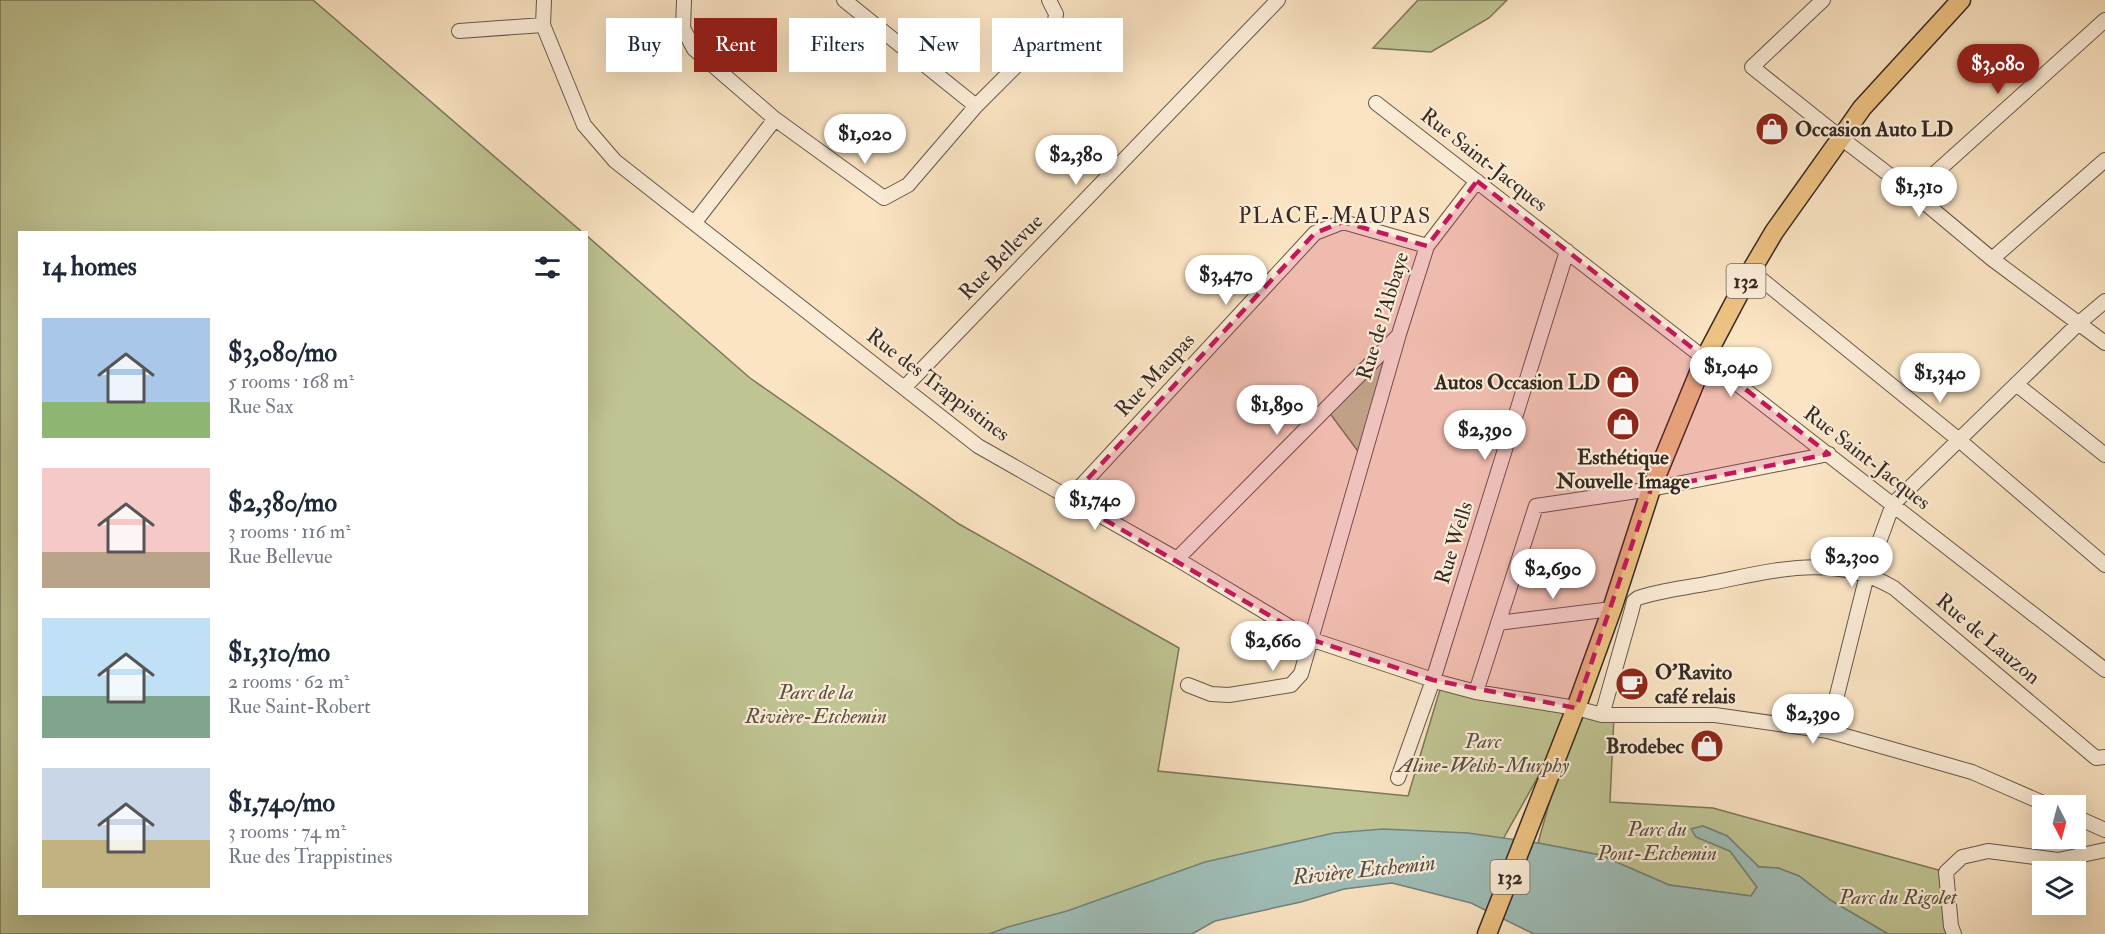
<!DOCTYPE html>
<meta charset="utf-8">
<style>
:root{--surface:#fff;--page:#f6f6f7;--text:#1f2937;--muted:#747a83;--accent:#8f2418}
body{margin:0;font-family:"IM FELL Double Pica",serif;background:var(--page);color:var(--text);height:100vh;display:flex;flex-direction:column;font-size:22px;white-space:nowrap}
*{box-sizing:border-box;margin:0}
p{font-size:20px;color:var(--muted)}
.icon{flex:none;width:33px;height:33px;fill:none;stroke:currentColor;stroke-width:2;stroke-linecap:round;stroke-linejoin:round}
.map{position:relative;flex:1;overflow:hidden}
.details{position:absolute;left:18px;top:231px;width:570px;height:684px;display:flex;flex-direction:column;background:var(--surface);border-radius:0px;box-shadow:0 6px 24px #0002}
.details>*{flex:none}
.hud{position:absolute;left:606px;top:18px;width:570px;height:54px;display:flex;gap:12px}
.needle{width:39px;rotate:174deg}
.tools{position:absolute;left:2032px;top:795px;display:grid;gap:12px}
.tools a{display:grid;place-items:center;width:54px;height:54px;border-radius:0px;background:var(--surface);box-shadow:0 6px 24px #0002;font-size:30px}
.price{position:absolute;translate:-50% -51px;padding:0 14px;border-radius:21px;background:#fff;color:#222;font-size:20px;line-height:39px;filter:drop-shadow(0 2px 3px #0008)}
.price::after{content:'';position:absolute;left:50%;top:36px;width:18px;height:14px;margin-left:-9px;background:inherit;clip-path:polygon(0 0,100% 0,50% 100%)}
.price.active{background:var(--accent);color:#fff}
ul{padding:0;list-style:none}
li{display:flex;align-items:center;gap:18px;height:150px;padding:0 24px}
li span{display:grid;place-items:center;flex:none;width:168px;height:120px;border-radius:0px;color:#555}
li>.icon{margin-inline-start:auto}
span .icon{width:72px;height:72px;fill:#fffc;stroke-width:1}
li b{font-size:26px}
h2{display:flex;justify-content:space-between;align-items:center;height:72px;padding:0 24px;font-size:26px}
.pill{padding:0 21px;border-radius:0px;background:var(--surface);box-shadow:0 6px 24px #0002;font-size:21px;line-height:54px}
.pill.active{background:var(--accent);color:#fff}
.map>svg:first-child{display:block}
.green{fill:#c0c493;stroke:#7a775b;stroke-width:1.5}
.water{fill:#9fbeb8;stroke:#75837c;stroke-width:1.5}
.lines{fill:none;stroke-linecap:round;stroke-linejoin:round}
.minor-casing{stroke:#66584b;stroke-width:16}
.major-casing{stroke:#352a23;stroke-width:21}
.minor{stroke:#fcedd8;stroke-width:14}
.major{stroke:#eec282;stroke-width:18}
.marked{fill:#c2185b;fill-opacity:0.2;stroke:#c2185b;stroke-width:4.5;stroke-dasharray:12 8;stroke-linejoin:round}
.labels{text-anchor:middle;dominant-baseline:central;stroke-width:4.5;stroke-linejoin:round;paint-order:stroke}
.shield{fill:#fcedd8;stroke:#716459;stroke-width:1.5}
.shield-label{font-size:20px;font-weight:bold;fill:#352a23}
.poi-label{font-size:21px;font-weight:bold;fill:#352a23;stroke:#fcedd8;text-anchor:start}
.street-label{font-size:21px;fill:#352a23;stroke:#fcedd8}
.park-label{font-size:21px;font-style:italic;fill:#58503f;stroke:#fcedd8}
.neighbourhood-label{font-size:22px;letter-spacing:1.5px;fill:#352a23;stroke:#fcedd8}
.water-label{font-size:22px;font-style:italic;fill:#504f48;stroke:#fcedd8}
</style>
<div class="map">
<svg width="2105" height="934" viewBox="0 0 2105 934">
<rect width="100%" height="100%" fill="#fbe4c3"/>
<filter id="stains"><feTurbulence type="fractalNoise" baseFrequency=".00333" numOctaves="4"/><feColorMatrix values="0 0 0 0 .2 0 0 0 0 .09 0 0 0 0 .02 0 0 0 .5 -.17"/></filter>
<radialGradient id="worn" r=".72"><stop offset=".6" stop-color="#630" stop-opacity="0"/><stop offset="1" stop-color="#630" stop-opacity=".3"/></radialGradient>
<path class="green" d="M 0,0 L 313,0 L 582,232 L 20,232 L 20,914 L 586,914 L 587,236 L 750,378 L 959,524 L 1179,648 L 1158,771 L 1408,796 L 1442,683 L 1614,715 L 1610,802 L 1713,808 L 1946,872 L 1954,934 L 1888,934 L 1830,900 L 1799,876 L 1778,868 L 1759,867 L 1727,836 L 1703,826 L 1692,829 L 1696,837 L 1730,851 L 1757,887 L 1751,896 L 1669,885 L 1600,855 L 1538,843 L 1575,711 L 1503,839 L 1094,934 L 0,934 Z
M 1418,0 L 1507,0 L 1489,18 L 1431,52 L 1373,48 Z
M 1399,334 L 1363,458 L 1326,408 Z"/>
<path class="water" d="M 1703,826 L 1727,836 L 1759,867 L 1778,868 L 1799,876 L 1830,900 L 1888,934 L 1534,934 L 1471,903 L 1392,883 L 1344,889 L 1301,902 L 1215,921 L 1192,934 L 989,934 L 1008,927 L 1067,911 L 1205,862 L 1334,833 L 1383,829 L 1468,833 L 1538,843 L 1600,855 L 1669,885 L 1751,896 L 1757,887 L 1730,851 L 1696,837 L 1691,829 Z"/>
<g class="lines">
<defs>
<path id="minor" d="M 544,0 L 543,25 L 584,125 L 615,161 L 978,446 L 1177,559 L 1310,639 L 1442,683 L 1476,692 L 1576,708 L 1602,715 L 1715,715 L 1828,731 L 1972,772 L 2050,806
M 684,0 L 683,28 L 694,49 L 775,119
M 844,0 L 976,106
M 1823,0 L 1752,67 L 1841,138 L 1913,193 L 1992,259 L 2105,343
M 459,31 L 543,25
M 1376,103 L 2105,670
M 1913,193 L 2105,20
M 695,222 L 775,119 L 884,198 L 908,185 L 976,106 L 1054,28 L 1056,14 L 1049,0
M 1992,259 L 2105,160
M 1751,271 L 1959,440 L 2105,565
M 2016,384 L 2105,455
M 904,388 L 1278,0
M 1069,499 L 1315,233 L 1343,222 L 1427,246
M 1177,559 L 1398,336
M 1498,623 L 1612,609
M 1188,685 L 1211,694 L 1229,695 L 1291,685 L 1301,674 L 1399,334 L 1427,246 L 1477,181
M 1476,692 L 1536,506 L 1651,489 L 1829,454
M 1602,715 L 1631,613 L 1634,601 L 1638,598 C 1661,590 1686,588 1710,583 C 1773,571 1834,552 1894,588 L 2096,758 L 2105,757
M 1828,731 L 1867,575 L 1893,504 L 2079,323 L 2105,301
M 1398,778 L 1433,680 L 1567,251
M 2076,817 L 2105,830
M 1954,934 L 1951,926 L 1946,872 L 1962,857 L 1988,851 L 2058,860 L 2105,850"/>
<path id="major" d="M 1487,934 L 1576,708 L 1612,609 L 1651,489 L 1705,358 L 1751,271 L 1774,232 L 1841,138 L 1862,108 L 1961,0"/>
</defs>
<use href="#minor" class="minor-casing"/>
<use href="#major" class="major-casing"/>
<use href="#minor" class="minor"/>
<use href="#major" class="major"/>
</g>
<path class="marked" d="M 1477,181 L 1829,454 L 1651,489 L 1576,708 L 1433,680 L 1310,639 L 1069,499 L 1315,233 L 1343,222 L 1427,246 Z"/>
<defs>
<symbol id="shop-disc" viewBox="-11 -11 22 22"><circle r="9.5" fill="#8f2418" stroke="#fcedd8"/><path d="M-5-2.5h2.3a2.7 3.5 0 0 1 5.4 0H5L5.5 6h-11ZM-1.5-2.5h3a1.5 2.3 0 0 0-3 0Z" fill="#fff"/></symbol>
<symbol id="cafe-disc" viewBox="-11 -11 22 22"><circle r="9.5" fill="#8f2418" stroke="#fcedd8"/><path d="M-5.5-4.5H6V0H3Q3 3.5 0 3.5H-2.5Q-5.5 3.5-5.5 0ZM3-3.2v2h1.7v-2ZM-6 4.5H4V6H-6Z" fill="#fff"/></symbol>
</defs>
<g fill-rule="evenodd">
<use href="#shop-disc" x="1753" y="110" width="38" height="38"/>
<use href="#shop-disc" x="1604" y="363" width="38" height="38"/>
<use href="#shop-disc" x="1604" y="405" width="38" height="38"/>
<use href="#cafe-disc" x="1613" y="665" width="38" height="38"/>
<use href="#shop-disc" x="1688" y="727" width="38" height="38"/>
</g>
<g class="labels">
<g class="shield">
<rect x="1726.5" y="264" width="39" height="34" rx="4.5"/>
<rect x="1490.5" y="860" width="39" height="34" rx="4.5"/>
</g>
<g class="shield-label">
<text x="1746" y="281">132</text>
<text x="1510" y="877">132</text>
</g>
<g class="poi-label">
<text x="1795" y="129">Occasion Auto LD</text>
<text x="1600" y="382" text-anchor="end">Autos Occasion LD</text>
<text x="1623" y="457" text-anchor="middle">Esthétique<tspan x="1623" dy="24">Nouvelle Image</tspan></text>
<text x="1655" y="672">O'Ravito<tspan x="1655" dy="24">café relais</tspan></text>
<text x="1684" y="746" text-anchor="end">Brodebec</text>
</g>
<g class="street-label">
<text transform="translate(1484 160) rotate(38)">Rue Saint-Jacques</text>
<text transform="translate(1001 257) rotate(-46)">Rue Bellevue</text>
<text transform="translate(1383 316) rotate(-73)">Rue de l'Abbaye</text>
<text transform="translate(1155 375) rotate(-47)">Rue Maupas</text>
<text transform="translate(938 385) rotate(37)">Rue des Trappistines</text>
<text transform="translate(1867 458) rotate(38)">Rue Saint-Jacques</text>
<text transform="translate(1454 543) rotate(-73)">Rue Wells</text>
<text transform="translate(1988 639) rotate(40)">Rue de Lauzon</text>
</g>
<g class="park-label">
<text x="816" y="692">Parc de la<tspan x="816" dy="24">Rivière-Etchemin</tspan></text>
<text x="1483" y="741">Parc<tspan x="1483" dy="24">Aline-Welsh-Murphy</tspan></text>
<text x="1657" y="829">Parc du<tspan x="1657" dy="24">Pont-Etchemin</tspan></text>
<text x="1898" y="897">Parc du Rigolet</text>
</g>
<g class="neighbourhood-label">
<text x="1335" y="216">PLACE-MAUPAS</text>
</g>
<g class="water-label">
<text transform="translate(1364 870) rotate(-6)">Rivière Etchemin</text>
</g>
</g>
<rect width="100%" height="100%" filter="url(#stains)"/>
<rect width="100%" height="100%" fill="url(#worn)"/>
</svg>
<div class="tools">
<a><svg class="needle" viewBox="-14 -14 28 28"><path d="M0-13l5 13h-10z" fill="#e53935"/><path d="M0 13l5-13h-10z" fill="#747a83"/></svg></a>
<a><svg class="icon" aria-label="layers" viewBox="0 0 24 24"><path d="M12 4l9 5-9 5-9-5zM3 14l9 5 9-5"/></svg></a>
</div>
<b class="price active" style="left:1998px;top:95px">$3,080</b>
<b class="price" style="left:865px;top:165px">$1,020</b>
<b class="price" style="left:1076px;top:186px">$2,380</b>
<b class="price" style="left:1919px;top:218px">$1,310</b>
<b class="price" style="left:1226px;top:306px">$3,470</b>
<b class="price" style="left:1731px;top:398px">$1,040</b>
<b class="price" style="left:1940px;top:404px">$1,340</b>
<b class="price" style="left:1277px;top:436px">$1,890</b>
<b class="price" style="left:1485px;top:461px">$2,390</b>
<b class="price" style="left:1095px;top:531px">$1,740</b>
<b class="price" style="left:1852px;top:588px">$2,300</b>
<b class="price" style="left:1553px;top:600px">$2,690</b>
<b class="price" style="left:1273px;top:672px">$2,660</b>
<b class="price" style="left:1813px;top:745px">$2,390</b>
<div class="hud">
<a class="pill">Buy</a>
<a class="pill active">Rent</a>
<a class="pill">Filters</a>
<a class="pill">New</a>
<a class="pill">Apartment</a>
</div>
<section class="details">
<h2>14 homes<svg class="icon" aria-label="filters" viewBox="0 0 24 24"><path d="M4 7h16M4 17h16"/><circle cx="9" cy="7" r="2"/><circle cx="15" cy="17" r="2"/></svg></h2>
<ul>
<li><span style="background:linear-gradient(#a9c7e8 70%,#8fb573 0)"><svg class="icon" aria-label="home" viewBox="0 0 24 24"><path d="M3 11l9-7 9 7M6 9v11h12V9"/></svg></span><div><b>$3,080/mo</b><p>5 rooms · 168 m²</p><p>Rue Sax</p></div></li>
<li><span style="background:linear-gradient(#f6c9c9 70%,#b9a48a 0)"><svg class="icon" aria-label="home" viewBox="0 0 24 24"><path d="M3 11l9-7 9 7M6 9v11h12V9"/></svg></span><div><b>$2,380/mo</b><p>3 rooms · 116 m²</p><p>Rue Bellevue</p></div></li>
<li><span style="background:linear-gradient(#bfe0f5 65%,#7fa58c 0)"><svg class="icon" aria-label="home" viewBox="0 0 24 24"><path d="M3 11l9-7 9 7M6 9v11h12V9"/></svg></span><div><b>$1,310/mo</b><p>2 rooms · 62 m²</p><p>Rue Saint-Robert</p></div></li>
<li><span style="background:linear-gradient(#c9d6e8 60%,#c2b280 0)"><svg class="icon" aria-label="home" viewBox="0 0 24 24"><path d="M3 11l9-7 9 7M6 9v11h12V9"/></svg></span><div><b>$1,740/mo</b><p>3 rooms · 74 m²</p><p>Rue des Trappistines</p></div></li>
</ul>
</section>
</div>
